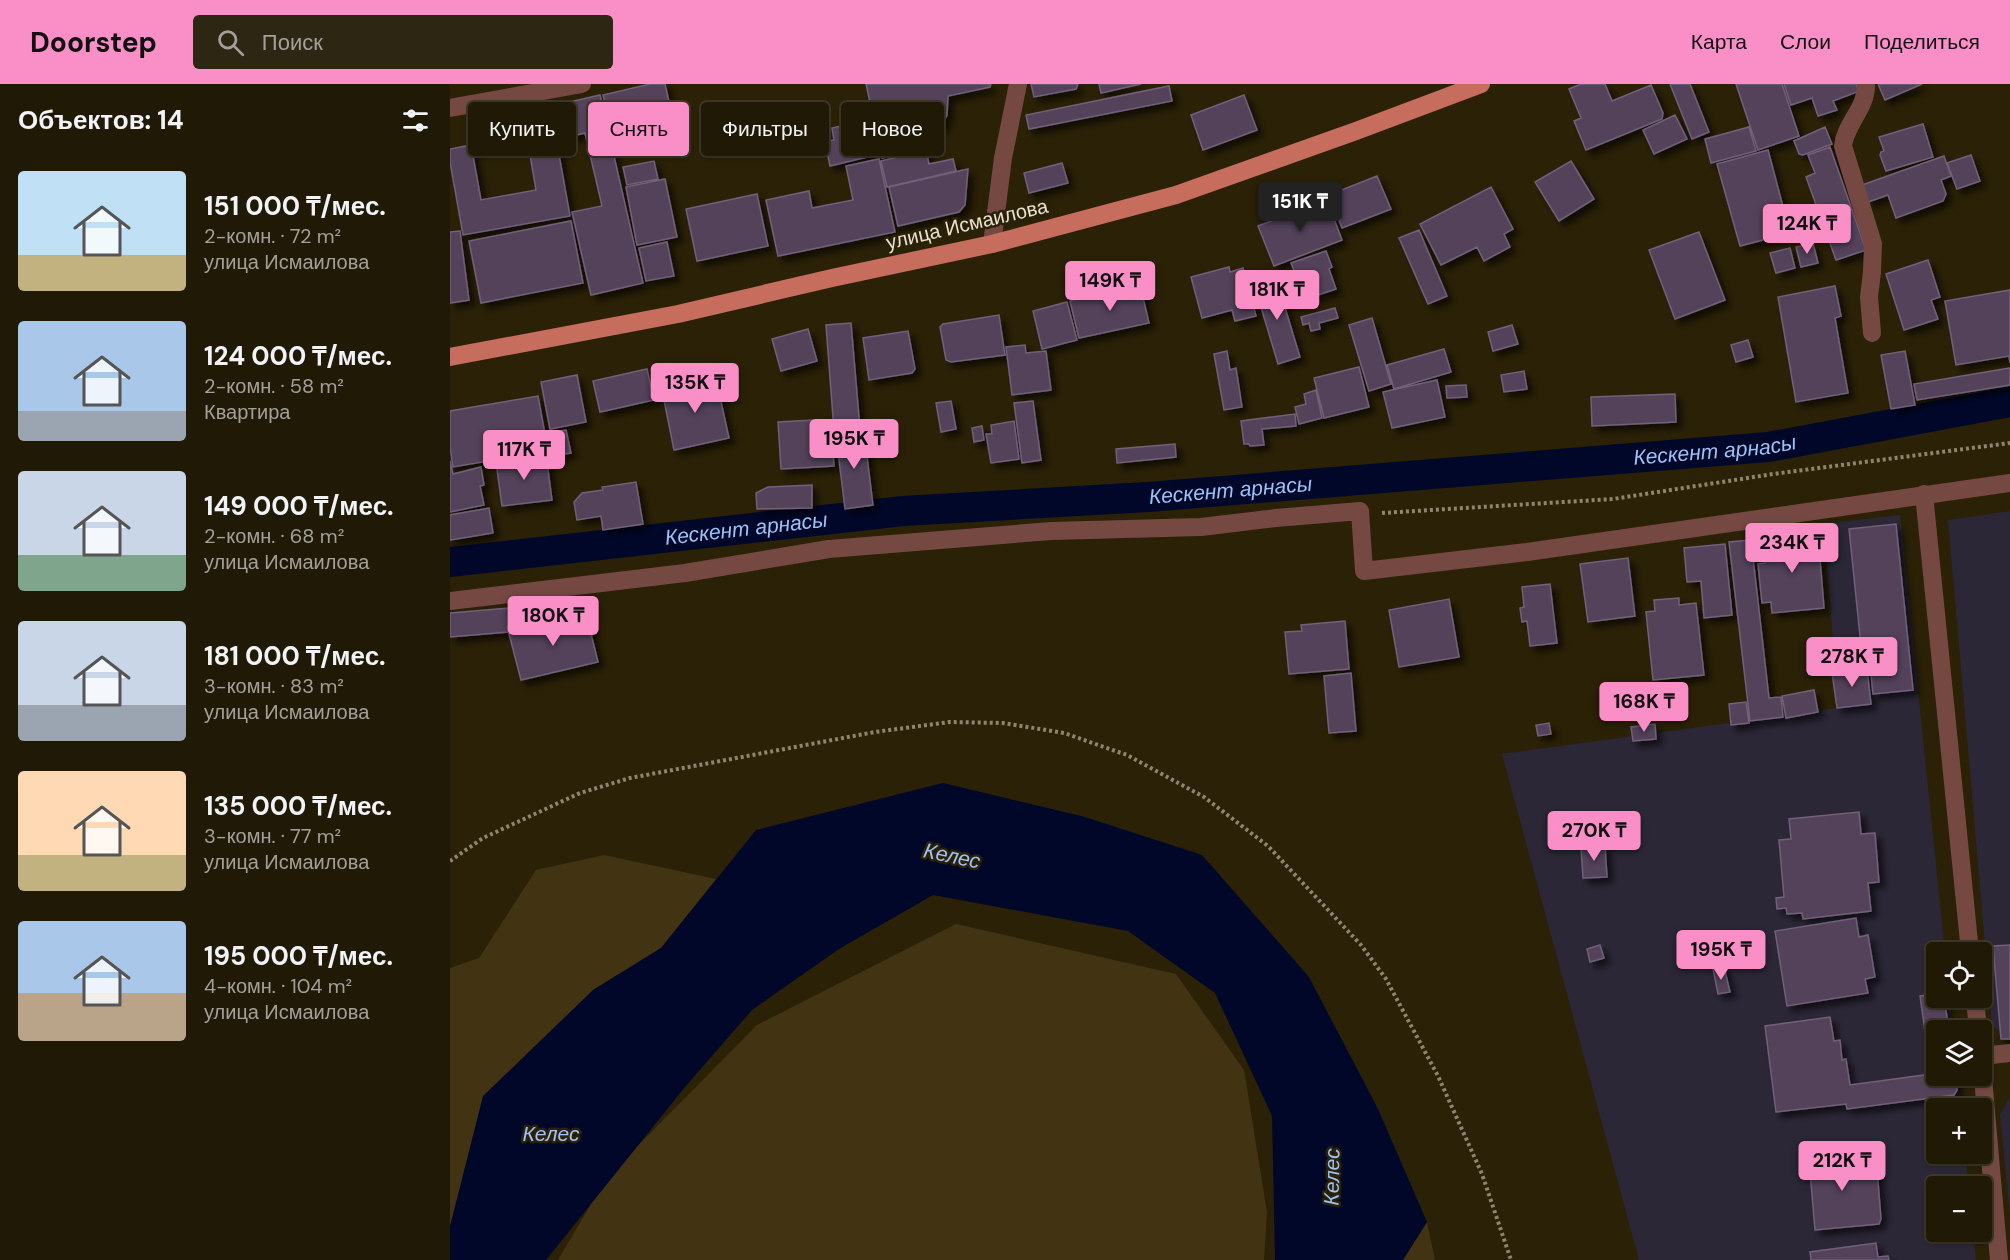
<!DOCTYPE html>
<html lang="ru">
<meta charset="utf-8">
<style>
:root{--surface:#201905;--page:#2d2613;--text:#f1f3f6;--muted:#a2a09a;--line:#3d3827;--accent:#fa8fc7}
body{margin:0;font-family:"DM Sans",sans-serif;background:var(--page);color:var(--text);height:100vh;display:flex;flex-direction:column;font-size:22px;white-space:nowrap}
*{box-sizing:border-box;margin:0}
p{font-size:20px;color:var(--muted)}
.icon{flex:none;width:33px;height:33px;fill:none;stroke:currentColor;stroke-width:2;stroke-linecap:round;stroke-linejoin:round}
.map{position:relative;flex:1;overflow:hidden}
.details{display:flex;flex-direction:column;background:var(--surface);width:450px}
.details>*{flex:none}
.banner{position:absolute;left:18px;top:18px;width:570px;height:54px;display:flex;gap:12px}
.buttons{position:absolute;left:1476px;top:858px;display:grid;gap:12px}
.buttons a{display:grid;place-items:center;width:66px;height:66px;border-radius:6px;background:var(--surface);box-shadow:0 2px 4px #0004,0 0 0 2px var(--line);font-size:30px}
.price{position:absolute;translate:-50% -51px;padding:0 14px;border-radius:6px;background:var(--accent);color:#111;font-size:20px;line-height:39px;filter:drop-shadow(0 2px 3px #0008)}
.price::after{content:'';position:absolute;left:50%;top:36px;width:18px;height:14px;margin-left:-9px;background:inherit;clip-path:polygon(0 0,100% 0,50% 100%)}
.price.current{background:#222;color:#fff}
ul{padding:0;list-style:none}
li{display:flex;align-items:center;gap:18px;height:150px;padding:0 18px}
li span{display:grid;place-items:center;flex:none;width:168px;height:120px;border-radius:6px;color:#555}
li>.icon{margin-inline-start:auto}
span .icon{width:72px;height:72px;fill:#fffc;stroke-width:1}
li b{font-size:26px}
h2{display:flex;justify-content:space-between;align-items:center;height:72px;padding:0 18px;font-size:26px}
.tag{padding:0 21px;border-radius:6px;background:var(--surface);box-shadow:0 2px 4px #0004,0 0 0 2px var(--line);font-size:21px;line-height:54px}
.tag.current{background:var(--accent);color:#111}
header{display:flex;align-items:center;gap:36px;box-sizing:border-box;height:84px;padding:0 30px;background:var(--accent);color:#111}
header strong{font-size:28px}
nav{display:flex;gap:33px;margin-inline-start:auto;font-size:21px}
.search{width:420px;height:54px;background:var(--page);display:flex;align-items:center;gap:15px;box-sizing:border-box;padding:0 21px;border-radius:6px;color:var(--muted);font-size:22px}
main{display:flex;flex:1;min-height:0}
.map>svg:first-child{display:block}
.commercial{fill:#2b2737}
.green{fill:#423413}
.water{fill:#000729}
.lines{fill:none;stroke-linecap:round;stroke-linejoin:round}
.canal{stroke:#000729;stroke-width:30}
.building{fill:#52435a;stroke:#706079;stroke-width:1.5;filter:url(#shadow)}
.path{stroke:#8d8570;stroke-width:4;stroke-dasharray:3 3;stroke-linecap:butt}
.minor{stroke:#754942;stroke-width:18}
.major{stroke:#c66d5e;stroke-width:18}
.labels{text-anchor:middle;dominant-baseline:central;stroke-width:5;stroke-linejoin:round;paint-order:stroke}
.street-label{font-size:20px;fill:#e8e2d3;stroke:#2b2107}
.water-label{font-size:21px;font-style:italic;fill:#9dc2f6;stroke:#2b2107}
</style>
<header>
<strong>Doorstep</strong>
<div class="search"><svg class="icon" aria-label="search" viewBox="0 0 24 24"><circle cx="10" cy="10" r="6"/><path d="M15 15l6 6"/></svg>Поиск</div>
<nav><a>Карта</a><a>Слои</a><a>Поделиться</a></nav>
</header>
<main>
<section class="details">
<h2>Объектов: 14<svg class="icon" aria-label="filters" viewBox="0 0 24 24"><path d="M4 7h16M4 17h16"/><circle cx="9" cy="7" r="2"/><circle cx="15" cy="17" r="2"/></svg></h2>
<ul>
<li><span style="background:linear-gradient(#bfe0f5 70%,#c2b280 0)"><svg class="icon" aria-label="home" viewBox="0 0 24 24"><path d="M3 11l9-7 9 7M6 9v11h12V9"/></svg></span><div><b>151 000 ₸/мес.</b><p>2-комн. · 72 m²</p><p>улица Исмаилова</p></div></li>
<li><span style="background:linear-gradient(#a9c7e8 75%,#9aa5b1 0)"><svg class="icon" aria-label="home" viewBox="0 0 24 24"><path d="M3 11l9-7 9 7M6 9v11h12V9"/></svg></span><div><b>124 000 ₸/мес.</b><p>2-комн. · 58 m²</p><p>Квартира</p></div></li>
<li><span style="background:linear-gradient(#c9d6e8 70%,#7fa58c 0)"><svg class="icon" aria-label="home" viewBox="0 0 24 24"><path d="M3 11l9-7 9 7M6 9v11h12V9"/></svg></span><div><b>149 000 ₸/мес.</b><p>2-комн. · 68 m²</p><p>улица Исмаилова</p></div></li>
<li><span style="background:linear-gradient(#c9d6e8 70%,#9aa5b1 0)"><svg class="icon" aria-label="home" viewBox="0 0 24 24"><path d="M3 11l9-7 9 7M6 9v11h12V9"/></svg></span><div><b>181 000 ₸/мес.</b><p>3-комн. · 83 m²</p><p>улица Исмаилова</p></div></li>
<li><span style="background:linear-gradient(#ffd9b3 70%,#c2b280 0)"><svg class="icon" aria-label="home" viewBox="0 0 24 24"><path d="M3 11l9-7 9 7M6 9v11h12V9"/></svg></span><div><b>135 000 ₸/мес.</b><p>3-комн. · 77 m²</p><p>улица Исмаилова</p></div></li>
<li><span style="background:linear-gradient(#a9c7e8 60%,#b9a48a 0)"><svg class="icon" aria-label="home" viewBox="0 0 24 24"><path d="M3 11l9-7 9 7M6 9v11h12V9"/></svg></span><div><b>195 000 ₸/мес.</b><p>4-комн. · 104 m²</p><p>улица Исмаилова</p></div></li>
</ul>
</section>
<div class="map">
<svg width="1560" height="1176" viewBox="0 0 1560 1176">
<defs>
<filter id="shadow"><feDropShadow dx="5.5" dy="5.5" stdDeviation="3" flood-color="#0009"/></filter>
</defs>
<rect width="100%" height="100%" fill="#2b2107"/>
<path class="commercial" d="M 1560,427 L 1560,958 L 1542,940 L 1498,436 Z
M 1450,431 L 1495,868 L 1486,868 L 1486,914 L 1499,914 L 1503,946 L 1486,946 L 1486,992 L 1507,992 L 1511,1024 L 1486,1024 L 1486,1070 L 1515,1070 L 1518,1102 L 1486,1102 L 1486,1148 L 1523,1148 L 1526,1176 L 1189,1176 L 1052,670 L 1388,624 L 1374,440 Z
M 1560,1014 L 1560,1131 L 1550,1030 Z"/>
<path class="green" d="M 154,771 L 266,795 L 211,864 L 143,906 L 0,1142 L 0,884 L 29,874 L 86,786 Z
M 506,840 L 726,890 L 794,986 L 817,1128 L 814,1176 L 108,1176 L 157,1093 L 307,941 Z
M 977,1138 L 985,1176 L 953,1176 Z"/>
<path class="water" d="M 493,699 L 635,733 L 752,771 L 859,893 L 928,1025 L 977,1138 L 953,1176 L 825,1176 L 822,1032 L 765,909 L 678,847 L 483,811 L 389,865 L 302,926 L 235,1003 L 96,1176 L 0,1176 L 0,1142 L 33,1012 L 143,906 L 211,864 L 306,746 Z"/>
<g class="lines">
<path class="canal" id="s1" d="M 0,478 L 453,427 L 698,413 L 1318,363 L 1560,318"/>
</g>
<path class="building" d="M 200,0 L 215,0 L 224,40 L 163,54 L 153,11 Z
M 416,0 L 541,0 L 540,3 L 498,12 L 497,31 L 490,45 L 476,50 L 475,64 L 432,74 Z
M 581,0 L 628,0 L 626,5 L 584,13 Z
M 649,0 L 691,0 L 651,9 Z
M 1131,0 L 1155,0 L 1162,17 L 1201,1 L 1213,29 L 1212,35 L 1136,66 L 1124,37 L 1131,34 L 1119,5 Z
M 1220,0 L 1240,0 L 1259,48 L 1242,55 Z
M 1286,0 L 1332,0 L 1349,52 L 1308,66 Z
M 1334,0 L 1406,0 L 1408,5 L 1407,8 L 1383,17 L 1387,26 L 1368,32 L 1362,14 L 1341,21 Z
M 1428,0 L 1472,0 L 1435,16 Z
M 719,2 L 722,17 L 579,45 L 576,31 Z
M 150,11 L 193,199 L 141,211 L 122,128 L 152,122 L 135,49 L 110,55 L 102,22 Z
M 794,11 L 807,46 L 753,66 L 741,31 Z
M 1225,31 L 1237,55 L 1204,70 L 1193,46 Z
M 409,38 L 411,46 L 424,42 L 430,70 L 380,82 L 375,58 L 384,56 L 382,44 Z
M 1473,40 L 1483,73 L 1436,87 L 1430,71 L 1431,68 L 1434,67 L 1429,53 Z
M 104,43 L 120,132 L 13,151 L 0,78 L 0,65 L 21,61 L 31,116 L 86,106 L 76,48 Z
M 1299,43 L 1306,67 L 1261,79 L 1255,55 Z
M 1375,43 L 1382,60 L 1353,71 L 1349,70 L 1344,57 Z
M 1380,63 L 1416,166 L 1386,176 L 1356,93 L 1365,89 L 1358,71 Z
M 476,66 L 479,80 L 503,75 L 506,87 L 437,103 L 431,77 Z
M 1318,66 L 1340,149 L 1290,162 L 1267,80 Z
M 1521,71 L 1530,97 L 1507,105 L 1497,79 Z
M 1494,72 L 1501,92 L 1491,96 L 1496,110 L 1493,117 L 1446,134 L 1438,111 L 1418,118 L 1412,101 Z
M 429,75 L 445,148 L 328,172 L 316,116 L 359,107 L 362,124 L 403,116 L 396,82 Z
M 204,77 L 208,95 L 177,101 L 173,83 Z
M 1121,77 L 1144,115 L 1109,137 L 1085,98 Z
M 612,79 L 618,99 L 579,109 L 574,89 Z
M 518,85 L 515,121 L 509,128 L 448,142 L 439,103 Z
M 927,92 L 941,125 L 892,144 L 879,111 Z
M 215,95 L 227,153 L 187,161 L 176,103 Z
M 1041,103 L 1063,145 L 1054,150 L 1060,163 L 1034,177 L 1027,163 L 991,181 L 970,140 Z
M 307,110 L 318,162 L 247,177 L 236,125 Z
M 877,116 L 892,156 L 824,182 L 808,142 Z
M 121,137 L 133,199 L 31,219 L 19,157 Z
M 969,146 L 997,212 L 978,220 L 949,154 Z
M 10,147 L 19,216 L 0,219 L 0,148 Z
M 1249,148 L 1275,216 L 1225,235 L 1199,166 Z
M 217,158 L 224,192 L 196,197 L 189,164 Z
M 1363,159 L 1368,179 L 1351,183 L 1346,163 Z
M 1340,164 L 1345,184 L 1326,189 L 1320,169 Z
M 876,167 L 882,183 L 879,185 L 886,205 L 847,218 L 842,205 L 847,194 L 841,179 Z
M 1478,176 L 1490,213 L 1481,216 L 1488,235 L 1454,246 L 1436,190 Z
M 779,183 L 780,188 L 793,184 L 806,232 L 785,237 L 782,226 L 752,234 L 741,193 Z
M 826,194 L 850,273 L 828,280 L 804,200 Z
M 690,201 L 699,239 L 629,254 L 620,217 Z
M 1385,202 L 1391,232 L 1385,234 L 1398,309 L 1346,318 L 1328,213 Z
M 1560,206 L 1560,279 L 1559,272 L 1506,281 L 1495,217 Z
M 617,218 L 627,256 L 592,265 L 583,227 Z
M 885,224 L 888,234 L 869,239 L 870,245 L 861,247 L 859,239 L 853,241 L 851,233 Z
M 549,231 L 555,271 L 501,278 L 496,276 L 490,243 L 493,240 Z
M 922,234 L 941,300 L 919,307 L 899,241 Z
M 401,239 L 410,345 L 384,347 L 376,241 Z
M 1062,241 L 1068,260 L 1043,267 L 1038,248 Z
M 358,245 L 367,277 L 331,287 L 322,255 Z
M 458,247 L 465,285 L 462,289 L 419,296 L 413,254 Z
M 1298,256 L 1303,273 L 1286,278 L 1281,261 Z
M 575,261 L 576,269 L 596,267 L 601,306 L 562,311 L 556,263 Z
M 994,265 L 1001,288 L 944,305 L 937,281 Z
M 777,267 L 780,286 L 786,284 L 792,323 L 774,326 L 764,270 Z
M 1455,267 L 1465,321 L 1441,325 L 1431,271 Z
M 909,283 L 919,323 L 874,334 L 864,294 Z
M 1560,284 L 1560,301 L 1467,316 L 1464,300 Z
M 197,285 L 204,316 L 150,328 L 143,297 Z
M 1074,287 L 1077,305 L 1054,308 L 1051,291 Z
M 127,291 L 136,338 L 100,345 L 91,298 Z
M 266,295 L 279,354 L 224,366 L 212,306 Z
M 987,296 L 995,333 L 942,344 L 933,308 Z
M 1016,301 L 1017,313 L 997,314 L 996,302 Z
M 866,306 L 872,334 L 849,340 L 845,323 L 856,320 L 854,310 Z
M 1225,310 L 1226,338 L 1142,342 L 1141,313 Z
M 88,312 L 98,367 L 3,383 L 0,363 L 0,327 Z
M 501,317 L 506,345 L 491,348 L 486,319 Z
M 583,317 L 591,376 L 572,379 L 564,319 Z
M 845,330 L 846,342 L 812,345 L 814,361 L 800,362 L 799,360 L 794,360 L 791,337 Z
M 363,336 L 364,352 L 382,351 L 384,382 L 331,385 L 328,338 Z
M 564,337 L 569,375 L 541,379 L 536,350 L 542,350 L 541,341 Z
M 532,342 L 534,356 L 524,358 L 522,344 Z
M 116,346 L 121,369 L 107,371 L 103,348 Z
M 414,348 L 423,421 L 395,425 L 386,351 Z
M 725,360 L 726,373 L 667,379 L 666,365 Z
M 96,371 L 102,416 L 52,422 L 46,378 Z
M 0,377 L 3,390 L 31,383 L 34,401 L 30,402 L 34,421 L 0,428 Z
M 186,398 L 193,440 L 153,446 L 151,432 L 127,436 L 124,418 L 132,409 L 153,406 L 152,403 Z
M 362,401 L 362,424 L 307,425 L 306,409 L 318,403 Z
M 39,424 L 43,449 L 0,456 L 0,431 Z
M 1446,440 L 1463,606 L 1423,610 L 1420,580 L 1413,581 L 1399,445 Z
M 1368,450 L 1374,524 L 1322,529 L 1321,518 L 1312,519 L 1308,480 L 1315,479 L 1313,455 Z
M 1301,456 L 1319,614 L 1331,613 L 1333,633 L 1300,637 L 1279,458 Z
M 1275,460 L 1282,531 L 1254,534 L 1251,497 L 1237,498 L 1234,464 Z
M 1178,474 L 1185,532 L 1138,538 L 1130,480 Z
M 1100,500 L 1107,559 L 1080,562 L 1077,537 L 1072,538 L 1070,524 L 1074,523 L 1072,503 Z
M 1229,514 L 1229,521 L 1246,519 L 1254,591 L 1203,596 L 1196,528 L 1205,527 L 1204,516 Z
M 999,515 L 1009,573 L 949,583 L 939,526 Z
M 59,524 L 60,543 L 57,543 L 58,548 L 0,553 L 0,529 Z
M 136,530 L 148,578 L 71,596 L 58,546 L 86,539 L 87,543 Z
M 895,537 L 899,585 L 839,590 L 835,548 L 852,547 L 851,541 Z
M 1417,585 L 1421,620 L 1387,624 L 1382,589 Z
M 901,589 L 906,647 L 879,649 L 874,592 Z
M 1364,606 L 1368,628 L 1336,634 L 1332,612 Z
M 1296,618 L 1299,639 L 1281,641 L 1279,620 Z
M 1099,639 L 1101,650 L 1088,652 L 1086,641 Z
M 1205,640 L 1206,655 L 1183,657 L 1181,643 Z
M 1409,728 L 1411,750 L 1425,749 L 1429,798 L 1418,799 L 1421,827 L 1353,835 L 1352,829 L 1337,830 L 1336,824 L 1327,825 L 1326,814 L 1334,813 L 1329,756 L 1341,755 L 1339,735 Z
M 1155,762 L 1157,793 L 1133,794 L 1131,764 Z
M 1406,834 L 1409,853 L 1418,851 L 1425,893 L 1415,895 L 1418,909 L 1337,922 L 1325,847 Z
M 1150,861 L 1154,874 L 1140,878 L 1137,865 Z
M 1560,861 L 1560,955 L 1551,955 L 1543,862 Z
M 1274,883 L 1280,908 L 1268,910 L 1263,885 Z
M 1486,910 L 1486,914 L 1494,914 L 1499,946 L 1486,946 L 1486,992 L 1505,992 L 1507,1006 L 1504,1011 L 1397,1025 L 1396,1020 L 1326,1028 L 1315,942 L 1380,933 L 1384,957 L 1390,956 L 1392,976 L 1396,975 L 1400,1001 L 1481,990 L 1470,912 Z
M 1381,1062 L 1383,1079 L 1410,1077 L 1411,1086 L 1427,1085 L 1431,1135 L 1429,1140 L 1365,1146 L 1358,1064 Z
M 1426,1159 L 1428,1173 L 1438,1172 L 1439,1176 L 1361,1176 L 1360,1168 Z"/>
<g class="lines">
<path class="path" d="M 932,429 L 1163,415 L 1323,390 L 1560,359
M 0,777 L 33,754 L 130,709 L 180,694 L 425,648 L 500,638 L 553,639 L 614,649 L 677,671 L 754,713 L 818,762 L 911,861 L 936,895 L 988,992 L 1032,1090 L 1061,1176"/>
<path class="minor" d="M 1416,0 C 1417,24 1395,40 1393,62 L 1423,160 L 1422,188 L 1419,213 L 1422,249
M 0,24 L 132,0
M 542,160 L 553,74 L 568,0
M 1474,410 L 1520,868
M 0,517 L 235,489 L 379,465 L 601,447 L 751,443 L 826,434 L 910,427 L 914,487 L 1077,468 L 1560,399
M 1525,914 L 1528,946
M 1532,972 L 1560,969
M 1532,982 L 1549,1176"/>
<path class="major" d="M 0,273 L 228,230 L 382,194 L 542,160 L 726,111 L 906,47 L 1031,0"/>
</g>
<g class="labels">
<g class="street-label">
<text transform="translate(517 140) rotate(-13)">улица Исмаилова</text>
</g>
<g class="water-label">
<text stroke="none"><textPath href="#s1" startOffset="1270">Кескент арнасы</textPath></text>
<text stroke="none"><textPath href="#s1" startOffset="784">Кескент арнасы</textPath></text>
<text stroke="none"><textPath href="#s1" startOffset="298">Кескент арнасы</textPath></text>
<text transform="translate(502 772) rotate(12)">Келес</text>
<text x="101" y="1050">Келес</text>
<text transform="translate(882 1093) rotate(-89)">Келес</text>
</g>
</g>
</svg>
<div class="buttons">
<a><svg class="icon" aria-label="locate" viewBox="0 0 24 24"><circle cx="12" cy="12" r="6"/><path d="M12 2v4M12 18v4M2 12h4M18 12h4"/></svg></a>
<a><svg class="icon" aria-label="layers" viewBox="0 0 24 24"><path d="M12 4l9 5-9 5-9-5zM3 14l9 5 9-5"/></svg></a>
<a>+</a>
<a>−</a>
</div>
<b class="price current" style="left:850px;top:149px">151K ₸</b>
<b class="price" style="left:1357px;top:171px">124K ₸</b>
<b class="price" style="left:660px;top:228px">149K ₸</b>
<b class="price" style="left:827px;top:237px">181K ₸</b>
<b class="price" style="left:245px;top:330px">135K ₸</b>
<b class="price" style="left:404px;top:386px">195K ₸</b>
<b class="price" style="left:74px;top:397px">117K ₸</b>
<b class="price" style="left:1342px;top:490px">234K ₸</b>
<b class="price" style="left:103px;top:563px">180K ₸</b>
<b class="price" style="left:1402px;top:604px">278K ₸</b>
<b class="price" style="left:1194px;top:649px">168K ₸</b>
<b class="price" style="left:1144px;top:778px">270K ₸</b>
<b class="price" style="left:1271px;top:897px">195K ₸</b>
<b class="price" style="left:1392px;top:1108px">212K ₸</b>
<div class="banner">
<a class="tag">Купить</a>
<a class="tag current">Снять</a>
<a class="tag">Фильтры</a>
<a class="tag">Новое</a>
</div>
</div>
</main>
